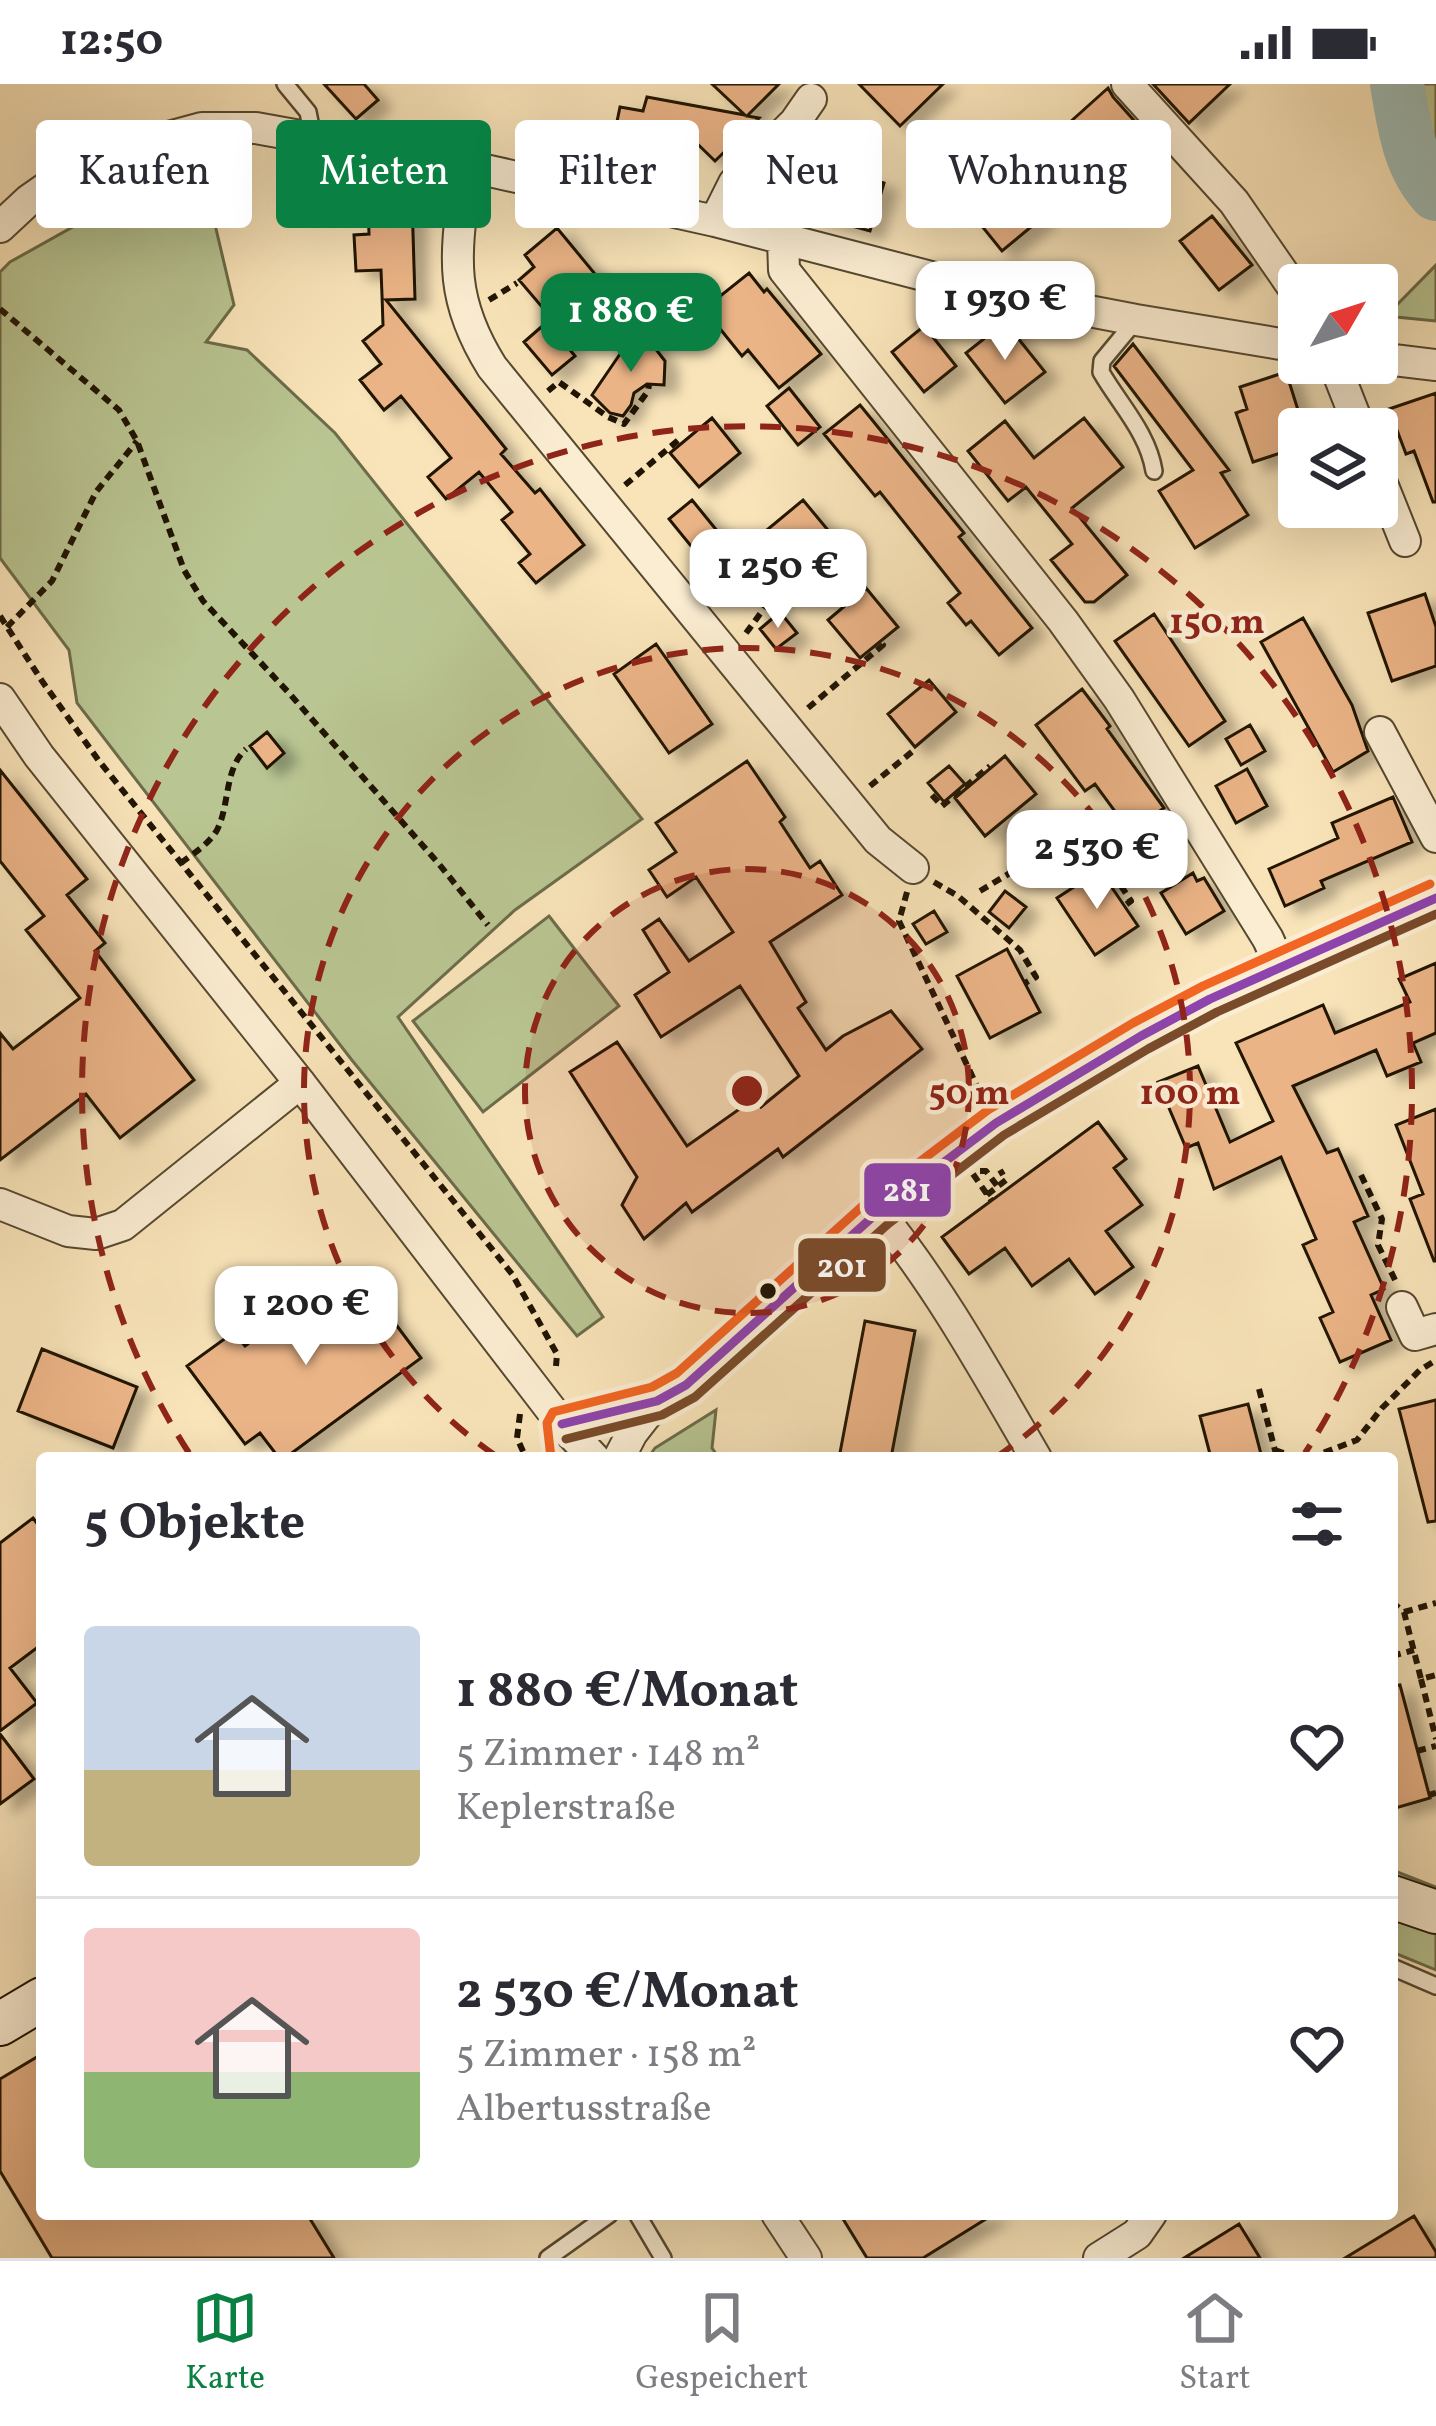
<!DOCTYPE html>
<html lang="de">
<meta charset="utf-8">
<style>
:root{--surface:#fff;--page:#f7f7f7;--text:#2b2b33;--muted:#7c7c81;--line:#e1e1e2;--accent:#0b8043}
body{margin:0;font-family:Vollkorn,serif;background:var(--page);color:var(--text);height:100vh;display:flex;flex-direction:column;font-size:45px;white-space:nowrap}
*{box-sizing:border-box;margin:0}
p{font-size:39px;color:var(--muted)}
.icon{flex:none;width:66px;height:66px;fill:none;stroke:currentColor;stroke-width:2;stroke-linecap:round;stroke-linejoin:round}
.map{position:relative;flex:1;overflow:hidden}
.side{position:absolute;left:36px;top:1368px;width:1362px;height:768px;display:flex;flex-direction:column;background:var(--surface);border-radius:12px;box-shadow:0 12px 48px #0002}
.side>*{flex:none}
.banner{position:absolute;left:36px;top:36px;width:1365px;height:108px;display:flex;gap:24px}
.needle{width:78px;rotate:51deg}
.tools{position:absolute;left:1278px;top:180px;display:grid;gap:24px}
.tools a{display:grid;place-items:center;width:120px;height:120px;border-radius:12px;background:var(--surface);box-shadow:0 12px 48px #0002;font-size:60px}
.price{position:absolute;translate:-50% -102px;padding:0 27px;border-radius:24px;background:#fff;color:#222;font-size:39px;line-height:78px;filter:drop-shadow(0 3px 6px #0008)}
.price::after{content:'';position:absolute;left:50%;top:72px;width:36px;height:27px;margin-left:-18px;background:inherit;clip-path:polygon(0 0,100% 0,50% 100%)}
.price.active{background:var(--accent);color:#fff}
ul{padding:0;list-style:none}
li{display:flex;align-items:center;gap:36px;height:300px;padding:0 48px}
li+li{border-top:3px solid var(--line)}
li span{display:grid;place-items:center;flex:none;width:336px;height:240px;border-radius:12px;color:#555}
li>.icon{margin-inline-start:auto}
span .icon{width:144px;height:144px;fill:#fffc;stroke-width:1}
li b{font-size:51px}
h2{display:flex;justify-content:space-between;align-items:center;height:144px;padding:0 48px;font-size:51px}
.chip{padding:0 42px;border-radius:12px;background:var(--surface);box-shadow:0 12px 48px #0002;font-size:42px;line-height:108px}
.chip.active{background:var(--accent);color:#fff}
.status{display:flex;justify-content:space-between;align-items:center;height:84px;padding:0 60px;background:var(--surface);direction:ltr}
.status svg{height:33px;fill:currentColor}
.tab-bar{display:flex;justify-content:space-around;align-items:center;height:168px;border-top:3px solid var(--line);background:var(--surface);font-size:33px;color:var(--muted)}
.tab-bar a{display:grid;justify-items:center;gap:6px}
.tab-bar .active{color:var(--accent)}
.map>svg:first-child{display:block}
.green{fill:#b9c592;stroke:#6c6c4a;stroke-width:3}
.lines{fill:none;stroke-linecap:round;stroke-linejoin:round}
.river{stroke:#9fbdb6;stroke-width:54}
.building{fill:#ebb487;stroke:#201403;stroke-width:3;filter:url(#shadow)}
.lane-casing{stroke:#564830;stroke-width:20}
.street-casing{stroke:#564830;stroke-width:34}
.secondary-casing{stroke:#201403;stroke-width:46}
.path{stroke:#201403;stroke-width:6;stroke-dasharray:9 6;stroke-linecap:butt}
.lane{stroke:#fbedd2;stroke-width:15}
.street{stroke:#fbedd2;stroke-width:30}
.secondary{stroke:#fbedd2;stroke-width:42}
.bus-1-casing{stroke:#fbedd2;stroke-width:18}
.bus-2-casing{stroke:#fbedd2;stroke-width:18}
.bus-3-casing{stroke:#fbedd2;stroke-width:18}
.bus-1{stroke:#8e44ad;stroke-width:9}
.bus-2{stroke:#7a4b2a;stroke-width:9}
.bus-3{stroke:#f26522;stroke-width:9}
.ring{fill:none;stroke:#8f2418;stroke-width:6;stroke-dasharray:21 15}
.bus-dot{fill:#201403;stroke:#fbedd2;stroke-width:4.5}
.centre{fill:#8f2418;stroke:#fbedd2;stroke-width:6}
.ring-label{font-size:36px;text-anchor:middle;font-weight:bold;fill:#8f2418;stroke:#fbedd2;stroke-width:9;stroke-linejoin:round;paint-order:stroke}
.line-badge{stroke:#fbedd2;stroke-width:4.5}
.badge-label{font-size:33px;text-anchor:middle;font-weight:bold;fill:#fff}
</style>
<div class="status"><b>12:50</b><svg viewBox="0 0 49 12"><path d="M0 12V9h3v3zM5 12V6h3v6zM10 12V3h3v9zM15 12V0h3v12zM26 1h20v11H26zM47 4h2v5h-2z"/></svg></div>
<div class="map">
<svg width="1436" height="2174" viewBox="0 0 1436 2174">
<defs>
<filter id="shadow"><feDropShadow dx="13" dy="8" stdDeviation="6" flood-color="#0004"/></filter>
</defs>
<rect width="100%" height="100%" fill="#f9e4b9"/>
<filter id="stains"><feTurbulence type="fractalNoise" baseFrequency=".00167" numOctaves="4"/><feColorMatrix values="0 0 0 0 .2 0 0 0 0 .09 0 0 0 0 .02 0 0 0 .5 -.17"/></filter>
<radialGradient id="worn" r=".72"><stop offset=".6" stop-color="#630" stop-opacity="0"/><stop offset="1" stop-color="#630" stop-opacity=".3"/></radialGradient>
<path class="green" d="M 1380,0 L 1436,0 L 1436,130 L 1411,108 L 1399,85 Z
M 175,104 L 208,111 L 234,221 L 206,258 L 247,266 L 335,349 L 642,735 L 515,826 L 398,933 L 603,1233 L 577,1252 L 351,975 L 77,619 L 69,566 L 0,474 L 0,188 L 10,178 L 105,125 Z
M 1436,181 L 1436,237 L 1386,232 Z
M 549,832 L 619,922 L 483,1028 L 413,937 Z
M 716,1326 L 712,1364 L 719,1374 L 648,1374 L 655,1364 Z
M 1392,1786 L 1436,1803 L 1436,1886 L 1392,1868 Z"/>
<g class="lines">
<path class="river" d="M 1397,0 C 1404,39 1408,80 1436,110"/>
</g>
<path class="building" d="M 324,0 L 364,0 L 378,16 L 356,35 Z
M 712,0 L 779,0 L 747,32 L 759,34 L 715,77 L 676,39 L 672,63 L 614,52 L 620,23 L 643,27 L 647,13 L 745,31 Z
M 859,0 L 943,0 L 900,42 Z
M 1153,0 L 1230,0 L 1189,39 Z
M 1108,4 L 1113,13 L 1146,50 L 1099,92 L 1059,48 Z
M 970,71 L 992,98 L 1005,87 L 1043,133 L 1002,167 L 943,94 Z
M 817,80 L 884,99 L 870,147 L 804,129 Z
M 412,116 L 415,215 L 386,216 L 506,365 L 501,370 L 535,409 L 540,405 L 584,461 L 536,499 L 519,479 L 530,470 L 502,436 L 512,428 L 479,388 L 446,415 L 428,393 L 451,374 L 401,312 L 384,326 L 360,296 L 381,280 L 363,257 L 383,241 L 382,211 L 381,186 L 356,187 L 354,151 L 369,150 L 368,117 Z
M 1212,132 L 1252,181 L 1219,206 L 1180,157 Z
M 557,144 L 595,190 L 548,230 L 519,196 L 534,183 L 525,171 Z
M 749,189 L 764,208 L 767,205 L 821,270 L 779,304 L 748,266 L 742,272 L 704,225 Z
M 547,238 L 575,272 L 552,291 L 524,258 Z
M 1005,238 L 1045,288 L 1005,319 L 966,269 Z
M 924,242 L 956,282 L 924,308 L 892,268 Z
M 641,246 L 665,277 L 664,301 L 647,300 L 634,309 L 631,321 L 623,332 L 610,329 L 592,311 L 631,254 Z
M 1133,260 L 1229,386 L 1221,389 L 1248,431 L 1195,464 L 1159,407 L 1193,386 L 1114,282 Z
M 1286,288 L 1304,345 L 1299,345 L 1299,363 L 1253,378 L 1236,329 L 1247,325 L 1240,303 Z
M 789,304 L 820,343 L 798,361 L 767,322 Z
M 1436,309 L 1436,418 L 1433,418 L 1414,367 L 1406,370 L 1389,325 Z
M 860,321 L 964,449 L 959,453 L 1032,544 L 999,571 L 971,537 L 966,541 L 948,519 L 960,509 L 880,408 L 875,412 L 824,350 Z
M 712,334 L 740,369 L 699,403 L 670,369 Z
M 1084,334 L 1123,383 L 1072,424 L 1127,491 L 1094,518 L 1085,518 L 1051,476 L 1072,460 L 1026,403 L 1008,417 L 968,367 L 1005,337 L 1034,374 Z
M 692,416 L 727,459 L 704,478 L 669,435 Z
M 803,416 L 837,457 L 811,479 L 807,475 L 781,497 L 750,460 Z
M 866,504 L 898,543 L 860,574 L 828,536 Z
M 1425,510 L 1436,543 L 1436,582 L 1392,597 L 1368,529 Z
M 780,528 L 797,549 L 776,565 L 760,545 Z
M 1154,530 L 1225,637 L 1189,662 L 1115,557 Z
M 1303,534 L 1352,621 L 1368,667 L 1333,688 L 1261,558 Z
M 656,560 L 712,640 L 669,669 L 614,590 Z
M 929,596 L 956,628 L 915,663 L 888,630 Z
M 1082,605 L 1110,642 L 1107,645 L 1164,724 L 1130,748 L 1095,700 L 1085,707 L 1036,641 Z
M 1250,641 L 1265,667 L 1241,681 L 1226,655 Z
M 267,648 L 284,669 L 267,684 L 250,662 Z
M 1005,672 L 1036,710 L 985,752 L 955,714 Z
M 747,677 L 785,733 L 780,738 L 810,784 L 820,777 L 842,811 L 770,858 L 806,918 L 798,924 L 826,966 L 843,952 L 891,927 L 922,965 L 783,1073 L 778,1065 L 692,1128 L 686,1119 L 644,1155 L 622,1121 L 637,1093 L 570,988 L 617,958 L 687,1062 L 755,1014 L 761,1023 L 799,992 L 740,902 L 661,953 L 635,911 L 669,888 L 643,846 L 659,835 L 689,877 L 733,848 L 696,793 L 667,813 L 649,786 L 676,768 L 656,739 Z
M 949,682 L 965,700 L 944,718 L 928,699 Z
M 1247,685 L 1267,722 L 1236,739 L 1216,702 Z
M 0,686 L 87,795 L 67,811 L 105,859 L 95,867 L 194,996 L 120,1054 L 86,1010 L 0,1076 L 0,949 L 13,965 L 80,914 L 26,846 L 44,832 L 0,777 Z
M 1393,713 L 1412,758 L 1321,797 L 1324,804 L 1285,822 L 1269,785 L 1338,754 L 1332,739 Z
M 1100,786 L 1138,842 L 1095,871 L 1057,814 Z
M 1193,789 L 1197,797 L 1204,794 L 1224,827 L 1186,850 L 1161,809 Z
M 1005,807 L 1026,823 L 1009,844 L 989,828 Z
M 934,827 L 947,848 L 926,860 L 913,840 Z
M 1007,865 L 1040,928 L 990,954 L 957,892 Z
M 1436,879 L 1436,949 L 1413,959 L 1421,978 L 1387,992 L 1376,966 L 1293,1002 L 1327,1069 L 1338,1065 L 1368,1132 L 1354,1138 L 1384,1205 L 1371,1211 L 1391,1256 L 1340,1278 L 1320,1234 L 1333,1228 L 1303,1161 L 1316,1155 L 1281,1073 L 1214,1105 L 1198,1059 L 1186,1064 L 1158,998 L 1198,982 L 1230,1058 L 1273,1037 L 1236,959 L 1323,921 L 1335,949 L 1410,918 L 1399,895 Z
M 1436,1025 L 1436,1177 L 1434,1177 L 1410,1115 L 1423,1110 L 1396,1041 Z
M 1098,1038 L 1126,1075 L 1114,1084 L 1142,1121 L 1106,1147 L 1133,1183 L 1095,1210 L 1069,1175 L 1032,1202 L 1005,1164 L 969,1190 L 942,1153 Z
M 338,1193 L 350,1209 L 364,1198 L 421,1274 L 285,1374 L 279,1374 L 260,1349 L 245,1360 L 187,1282 L 234,1248 L 245,1262 Z
M 865,1237 L 915,1247 L 901,1321 L 891,1374 L 839,1374 Z
M 42,1265 L 137,1303 L 113,1364 L 18,1327 Z
M 1436,1316 L 1436,1437 L 1428,1438 L 1399,1325 Z
M 1248,1320 L 1262,1374 L 1211,1374 L 1200,1332 Z
M 33,1434 L 42,1446 L 42,1560 L 10,1584 L 37,1619 L 0,1647 L 0,1459 Z
M 1400,1601 L 1430,1714 L 1392,1725 L 1392,1602 Z
M 0,1650 L 34,1695 L 0,1720 Z
M 42,1970 L 42,2130 L 307,2130 L 334,2174 L 52,2174 L 0,2087 L 0,1995 Z
M 840,2130 L 994,2130 L 923,2174 L 867,2174 Z
M 1414,2132 L 1436,2168 L 1436,2174 L 1345,2174 Z
M 1239,2140 L 1260,2174 L 1184,2174 Z"/>
<g class="lines">
<defs>
<path id="lane" d="M 285,0 L 308,28 L 313,53
M 1136,236 L 1102,277 L 1101,288 C 1120,321 1148,349 1154,387
M 1392,1883 L 1436,1902
M 637,2130 L 663,2174
M 548,2174 L 610,2130"/>
<path id="street" d="M 1127,0 L 1234,118 L 1299,212
M 467,82 C 457,165 445,208 492,283 L 878,756 L 913,784
M 715,137 L 734,99 L 795,38 L 811,15
M 0,143 L 29,116 L 59,95 L 121,66 L 202,44 L 256,44 L 467,82 L 715,137 L 985,207 L 1136,236 L 1299,263
M 783,156 L 784,186 L 1063,537 L 1119,615 L 1268,855 L 1280,882
M 1377,274 L 1436,281
M 1334,279 L 1360,345
M 1377,387 L 1405,457
M 0,615 L 39,672 L 300,999 L 562,1340 L 594,1374
M 1380,648 L 1436,753
M 0,1120 L 68,1147 L 96,1150 L 123,1141 L 300,999
M 878,1128 C 940,1204 987,1290 1036,1374
M 1402,1223 L 1415,1251 L 1436,1245
M 562,1340 L 657,1317 L 686,1301 L 878,1128 L 996,1039 L 1141,952 L 1210,915 L 1436,814
M 619,1374 L 632,1349 L 657,1317
M 777,2130 L 806,2174
M 1099,2174 L 1137,2150 L 1151,2130"/>
<path id="secondary" d="M 1392,1813 L 1436,1828
M 0,1940 L 42,1915"/>
</defs>
<use href="#lane" class="lane-casing"/>
<use href="#street" class="street-casing"/>
<use href="#secondary" class="secondary-casing"/>
<path class="path" d="M 489,216 L 517,199
M 0,225 L 119,326 L 137,357 L 184,486 L 203,517 L 289,609 L 439,780 L 488,841
M 548,307 L 559,298 L 608,333 L 624,340 L 648,307 L 649,301
M 625,401 L 682,353
M 0,532 L 42,597 L 99,677 L 512,1190 L 557,1270 L 556,1282
M 7,543 L 52,497 L 96,408 L 137,357
M 746,549 C 760,531 773,509 790,494 C 804,482 817,478 831,466
M 808,624 L 883,561 L 880,558
M 870,702 L 913,667
M 932,711 L 942,722 L 990,682
M 181,779 C 194,769 209,760 217,746 C 230,721 224,685 246,665
M 934,798 L 958,812 L 1020,866 L 1036,893 L 1025,899
M 980,807 L 1065,756 L 1090,755 L 1131,817 L 1124,822
M 907,808 L 899,837 L 983,1015
M 980,1087 L 986,1087 L 998,1103
M 973,1090 L 991,1116
M 1361,1091 L 1382,1135 L 1378,1161 L 1396,1198
M 987,1111 L 1006,1096 L 1000,1086
M 1259,1305 L 1277,1374
M 520,1330 L 517,1354 L 526,1374
M 1275,1366 L 1297,1374
M 1310,1374 L 1357,1356 L 1382,1324 L 1420,1286 L 1433,1278
M 1392,1518 L 1404,1528 L 1421,1595 L 1436,1591
M 1404,1528 L 1436,1519
M 1392,1572 L 1414,1566
M 1421,1595 L 1436,1655
M 1417,1667 L 1436,1662
M 1429,1711 L 1436,1709"/>
<use href="#lane" class="lane"/>
<use href="#street" class="street"/>
<use href="#secondary" class="secondary"/>
<defs>
<path id="bus-1" d="M 562,1340 L 657,1317 L 686,1301 L 878,1128 L 996,1039 L 1141,952 L 1210,915 L 1436,814"/>
<path id="bus-2" d="M 566,1355 L 662,1331 L 695,1313 L 888,1140 L 1004,1051 L 1148,965 L 1217,928 L 1436,830"/>
<path id="bus-3" d="M 551,1374 L 547,1339 L 553,1328 L 652,1303 L 677,1289 L 868,1117 L 988,1026 L 1133,939 L 1203,902 L 1430,800"/>
</defs>
<use href="#bus-1" class="bus-1-casing"/>
<use href="#bus-2" class="bus-2-casing"/>
<use href="#bus-3" class="bus-3-casing"/>
<use href="#bus-1" class="bus-1"/>
<use href="#bus-2" class="bus-2"/>
<use href="#bus-3" class="bus-3"/>
</g>
<circle cx="747" cy="1007" r="222" fill="#8f2418" fill-opacity=".12"/>
<g class="ring">
<circle cx="747" cy="1007" r="222"/>
<path d="M496 1372A443 443 0 1 1 998 1372"/>
<path d="M189 1369A665 665 0 1 1 1305 1369"/>
</g>
<circle class="bus-dot" cx="768" cy="1207" r="10"/>
<circle cx="747" cy="1007" r="18" class="centre"/>
<g class="ring-label">
<text x="1217" y="549">150 m</text>
<text x="969" y="1020">50 m</text>
<text x="1190" y="1020">100 m</text>
</g>
<g class="line-badge">
<rect x="862" y="1077" width="91" height="58" rx="12" fill="#8e44ad"/>
<rect x="796" y="1152" width="92" height="58" rx="12" fill="#7a4b2a"/>
</g>
<g class="badge-label">
<text x="907" y="1117">281</text>
<text x="842" y="1193">201</text>
</g>
<rect width="100%" height="100%" filter="url(#stains)"/>
<rect width="100%" height="100%" fill="url(#worn)"/>
</svg>
<div class="tools">
<a><svg class="needle" viewBox="-14 -14 28 28"><path d="M0-13l5 13h-10z" fill="#e53935"/><path d="M0 13l5-13h-10z" fill="#7c7c81"/></svg></a>
<a><svg class="icon" aria-label="layers" viewBox="0 0 24 24"><path d="M12 4l9 5-9 5-9-5zM3 14l9 5 9-5"/></svg></a>
</div>
<b class="price" style="left:1005px;top:279px">1 930 €</b>
<b class="price active" style="left:631px;top:291px">1 880 €</b>
<b class="price" style="left:778px;top:547px">1 250 €</b>
<b class="price" style="left:1097px;top:828px">2 530 €</b>
<b class="price" style="left:306px;top:1284px">1 200 €</b>
<div class="banner">
<a class="chip">Kaufen</a>
<a class="chip active">Mieten</a>
<a class="chip">Filter</a>
<a class="chip">Neu</a>
<a class="chip">Wohnung</a>
</div>
<section class="side">
<h2>5 Objekte<svg class="icon" aria-label="filters" viewBox="0 0 24 24"><path d="M4 7h16M4 17h16"/><circle cx="9" cy="7" r="2"/><circle cx="15" cy="17" r="2"/></svg></h2>
<ul>
<li><span style="background:linear-gradient(#c9d6e8 60%,#c2b280 0)"><svg class="icon" aria-label="home" viewBox="0 0 24 24"><path d="M3 11l9-7 9 7M6 9v11h12V9"/></svg></span><div><b>1 880 €/Monat</b><p>5 Zimmer · 148 m²</p><p>Keplerstraße</p></div><svg class="icon" aria-label="heart" viewBox="0 0 24 24"><path d="M12 20l-8-8c-3-5 5-10 8-4 3-6 11-1 8 4z"/></svg></li>
<li><span style="background:linear-gradient(#f6c9c9 60%,#8fb573 0)"><svg class="icon" aria-label="home" viewBox="0 0 24 24"><path d="M3 11l9-7 9 7M6 9v11h12V9"/></svg></span><div><b>2 530 €/Monat</b><p>5 Zimmer · 158 m²</p><p>Albertusstraße</p></div><svg class="icon" aria-label="heart" viewBox="0 0 24 24"><path d="M12 20l-8-8c-3-5 5-10 8-4 3-6 11-1 8 4z"/></svg></li>
</ul>
</section>
</div>
<nav class="tab-bar">
<a class="active"><svg class="icon" aria-label="map" viewBox="0 0 24 24"><path d="M3 6l6-2 6 2 6-2v14l-6 2-6-2-6 2zM9 4v14M15 6v14"/></svg>Karte</a>
<a><svg class="icon" aria-label="saved" viewBox="0 0 24 24"><path d="M7 4h10v16l-5-4-5 4z"/></svg>Gespeichert</a>
<a><svg class="icon" aria-label="home" viewBox="0 0 24 24"><path d="M3 11l9-7 9 7M6 9v11h12V9"/></svg>Start</a>
</nav>
